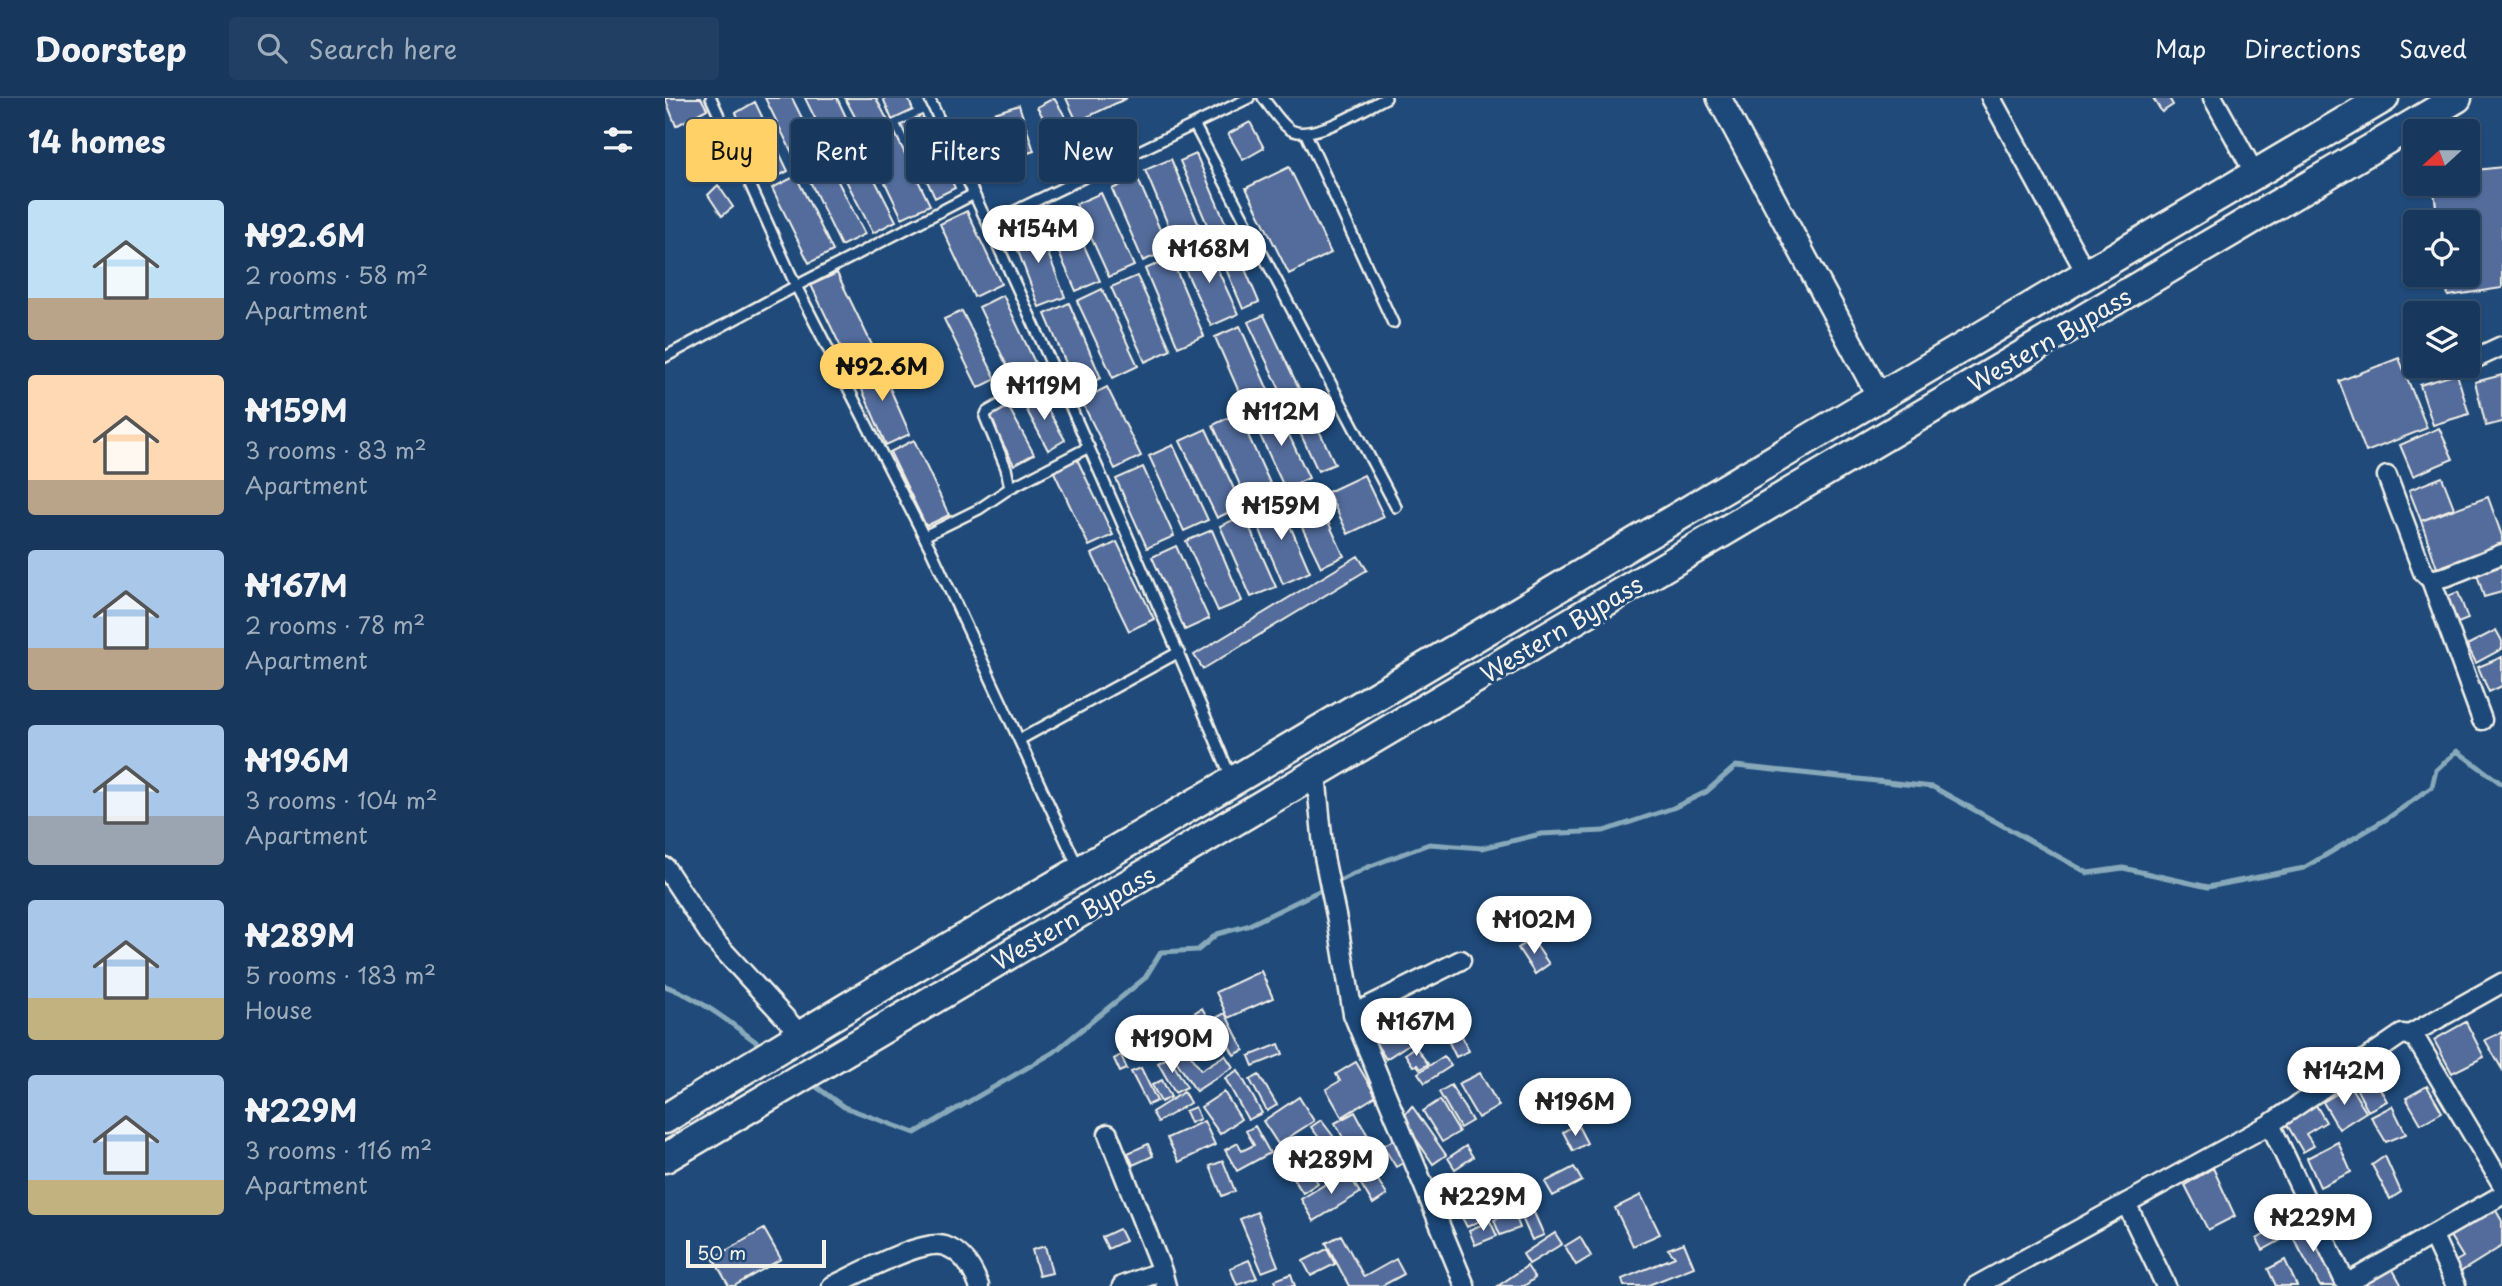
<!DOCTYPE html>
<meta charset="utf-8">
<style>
:root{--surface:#17385c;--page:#203f62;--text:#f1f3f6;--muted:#9eacbb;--line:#365272;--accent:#ffd166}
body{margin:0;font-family:"Playpen Sans",sans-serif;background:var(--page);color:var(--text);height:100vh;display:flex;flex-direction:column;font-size:26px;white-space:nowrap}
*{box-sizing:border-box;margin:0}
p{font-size:23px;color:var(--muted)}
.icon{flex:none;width:38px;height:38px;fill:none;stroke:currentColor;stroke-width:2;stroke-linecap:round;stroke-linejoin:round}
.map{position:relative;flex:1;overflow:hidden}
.sheet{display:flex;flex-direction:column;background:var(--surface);width:665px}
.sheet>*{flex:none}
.hud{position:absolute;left:21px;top:21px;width:665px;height:63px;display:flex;gap:14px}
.needle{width:46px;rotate:249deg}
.fabs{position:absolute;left:1738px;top:21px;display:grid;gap:14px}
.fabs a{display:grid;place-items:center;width:77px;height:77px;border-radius:7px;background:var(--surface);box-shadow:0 2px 5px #0004,0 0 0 2px var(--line);font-size:35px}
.scale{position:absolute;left:21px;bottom:18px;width:140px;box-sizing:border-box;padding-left:7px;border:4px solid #f4f1e8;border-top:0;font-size:19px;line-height:24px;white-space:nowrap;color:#f4f1e8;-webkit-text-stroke:5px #1f4a7a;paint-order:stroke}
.price{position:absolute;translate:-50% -60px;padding:0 16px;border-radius:24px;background:#fff;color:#222;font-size:23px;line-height:46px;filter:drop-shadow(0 2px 4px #0008)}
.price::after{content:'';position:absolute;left:50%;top:42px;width:21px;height:16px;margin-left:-10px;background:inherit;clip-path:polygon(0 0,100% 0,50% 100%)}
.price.current{background:var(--accent);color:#111}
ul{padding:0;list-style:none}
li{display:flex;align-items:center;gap:21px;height:175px;padding:0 28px}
li span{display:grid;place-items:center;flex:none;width:196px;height:140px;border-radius:7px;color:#555}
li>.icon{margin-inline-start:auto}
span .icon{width:84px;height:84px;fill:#fffc;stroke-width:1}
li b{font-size:30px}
h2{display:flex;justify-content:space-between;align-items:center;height:84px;padding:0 28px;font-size:30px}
.pill{padding:0 24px;border-radius:7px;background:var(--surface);box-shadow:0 2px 5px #0004,0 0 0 2px var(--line);font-size:24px;line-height:63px}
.pill.current{background:var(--accent);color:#111}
header{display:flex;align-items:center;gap:42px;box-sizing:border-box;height:98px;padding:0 35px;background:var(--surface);border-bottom:2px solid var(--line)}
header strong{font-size:33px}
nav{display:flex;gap:38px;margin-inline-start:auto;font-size:24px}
.search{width:490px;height:63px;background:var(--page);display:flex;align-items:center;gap:18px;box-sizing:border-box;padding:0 24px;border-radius:7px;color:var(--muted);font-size:26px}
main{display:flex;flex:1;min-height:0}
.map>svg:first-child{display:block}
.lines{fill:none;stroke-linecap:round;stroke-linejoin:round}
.stream{stroke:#88a9ba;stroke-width:5}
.building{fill:#536c9c;stroke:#f4f1e8;stroke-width:2}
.service-casing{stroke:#f4f1e8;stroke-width:14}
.minor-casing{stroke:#f4f1e8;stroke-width:23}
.tertiary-casing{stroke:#f4f1e8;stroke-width:28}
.primary-casing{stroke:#f4f1e8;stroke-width:33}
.service{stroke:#1f4a7a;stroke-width:9}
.minor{stroke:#1f4a7a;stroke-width:18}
.tertiary{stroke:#1f4a7a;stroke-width:23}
.primary{stroke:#1f4a7a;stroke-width:28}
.labels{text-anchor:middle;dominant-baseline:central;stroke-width:6;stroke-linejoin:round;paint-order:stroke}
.street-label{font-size:24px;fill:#f4f1e8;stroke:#1f4a7a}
</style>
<header>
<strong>Doorstep</strong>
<div class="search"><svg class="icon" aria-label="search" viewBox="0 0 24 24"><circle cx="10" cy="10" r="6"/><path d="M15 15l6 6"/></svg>Search here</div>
<nav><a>Map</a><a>Directions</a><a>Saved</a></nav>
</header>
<main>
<section class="sheet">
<h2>14 homes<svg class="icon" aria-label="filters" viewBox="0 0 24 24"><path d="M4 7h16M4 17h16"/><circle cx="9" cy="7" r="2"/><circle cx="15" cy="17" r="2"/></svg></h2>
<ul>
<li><span style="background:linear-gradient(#bfe0f5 70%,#b9a48a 0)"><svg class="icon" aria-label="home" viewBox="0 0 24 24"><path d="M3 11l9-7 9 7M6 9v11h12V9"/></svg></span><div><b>₦92.6M</b><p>2 rooms · 58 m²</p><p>Apartment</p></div></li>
<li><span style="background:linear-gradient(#ffd9b3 75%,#b9a48a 0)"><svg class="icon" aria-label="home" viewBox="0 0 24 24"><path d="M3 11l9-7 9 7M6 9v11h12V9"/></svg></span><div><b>₦159M</b><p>3 rooms · 83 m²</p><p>Apartment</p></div></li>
<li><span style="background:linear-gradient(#a9c7e8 70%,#b9a48a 0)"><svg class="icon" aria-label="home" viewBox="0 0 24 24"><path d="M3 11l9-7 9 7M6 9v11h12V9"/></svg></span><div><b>₦167M</b><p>2 rooms · 78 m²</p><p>Apartment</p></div></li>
<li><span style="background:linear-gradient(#a9c7e8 65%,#9aa5b1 0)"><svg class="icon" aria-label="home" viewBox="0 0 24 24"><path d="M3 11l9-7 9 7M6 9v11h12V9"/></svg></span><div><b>₦196M</b><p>3 rooms · 104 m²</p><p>Apartment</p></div></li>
<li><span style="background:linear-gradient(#a9c7e8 70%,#c2b280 0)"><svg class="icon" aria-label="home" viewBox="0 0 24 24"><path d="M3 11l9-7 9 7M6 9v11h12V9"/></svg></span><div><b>₦289M</b><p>5 rooms · 183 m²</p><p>House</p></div></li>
<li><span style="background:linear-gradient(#a9c7e8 75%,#c2b280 0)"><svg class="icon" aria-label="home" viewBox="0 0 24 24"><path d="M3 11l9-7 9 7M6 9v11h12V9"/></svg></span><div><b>₦229M</b><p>3 rooms · 116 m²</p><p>Apartment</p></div></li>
</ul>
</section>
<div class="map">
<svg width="1837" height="1188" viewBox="0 0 1837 1188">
<rect width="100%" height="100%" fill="#1f4a7a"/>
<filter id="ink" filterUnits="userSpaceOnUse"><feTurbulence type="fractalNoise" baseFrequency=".0143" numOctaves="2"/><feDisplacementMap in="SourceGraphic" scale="14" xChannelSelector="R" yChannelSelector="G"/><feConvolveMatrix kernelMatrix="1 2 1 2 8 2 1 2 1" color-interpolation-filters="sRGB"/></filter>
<g filter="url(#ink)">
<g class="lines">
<path class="stream" d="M 0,888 C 34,899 70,928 99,950
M 146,985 L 179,1009 L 250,1035 L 389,954 L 480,880 L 496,854 L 533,852 L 552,836 L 582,828 L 703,769 L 764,746 L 817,750 L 876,736 L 939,733 L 1008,710 L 1041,694 L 1071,668 L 1268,689 L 1423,775 L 1458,770 L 1543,789 L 1639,770 L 1723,720 L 1767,689 L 1771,672 L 1792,653 L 1837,686"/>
</g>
<path class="building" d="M 0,0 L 36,0 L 42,11 L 11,28 Z
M 100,0 L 127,0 L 155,56 L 133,67 Z
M 140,0 L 172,0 L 191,40 L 166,53 Z
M 180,0 L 211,0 L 223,23 L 199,36 Z
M 218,0 L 243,0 L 248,12 L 227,22 Z
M 389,0 L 404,25 L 387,35 L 372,9 Z
M 401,0 L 462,0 L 412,24 Z
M 1488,0 L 1504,0 L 1508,7 L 1497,14 Z
M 90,4 L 123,73 L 104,83 L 71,15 Z
M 354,7 L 369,53 L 335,64 L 320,18 Z
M 257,17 L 290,90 L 270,100 L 236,27 Z
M 585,24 L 599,50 L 578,62 L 563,36 Z
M 228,31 L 265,107 L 237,120 L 201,45 Z
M 193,49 L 231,123 L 208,135 L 170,61 Z
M 531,56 L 594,204 L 578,211 L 515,63 Z
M 506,61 L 538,137 L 512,148 L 480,72 Z
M 162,62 L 200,136 L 176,148 L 140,73 Z
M 624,69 L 666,155 L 624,176 L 581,90 Z
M 1837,69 L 1837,190 L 1783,198 L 1780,177 L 1802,177 L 1802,124 L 1773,124 L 1768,86 L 1802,86 L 1802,73 Z
M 131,78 L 168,153 L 144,165 L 107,90 Z
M 472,79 L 504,152 L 478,163 L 447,91 Z
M 53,87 L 68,109 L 57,118 L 43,97 Z
M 436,95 L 469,168 L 444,179 L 411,106 Z
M 401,108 L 435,183 L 411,193 L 378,119 Z
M 302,113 L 336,186 L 309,199 L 275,126 Z
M 371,124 L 400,199 L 374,209 L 346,134 Z
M 541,146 L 573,216 L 546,228 L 514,158 Z
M 506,160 L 539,238 L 513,249 L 480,171 Z
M 172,175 L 208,249 L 182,262 L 146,187 Z
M 472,178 L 506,252 L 480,264 L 446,189 Z
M 437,191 L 473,268 L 448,280 L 412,203 Z
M 338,197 L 373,271 L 349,283 L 314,209 Z
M 404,205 L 436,280 L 412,291 L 380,216 Z
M 297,213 L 331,281 L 313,290 L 279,221 Z
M 599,217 L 670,366 L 653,373 L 583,224 Z
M 575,228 L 606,299 L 581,310 L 550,239 Z
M 1734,260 L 1762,330 L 1701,354 L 1674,283 Z
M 213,263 L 245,336 L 221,347 L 189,273 Z
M 1792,276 L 1804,316 L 1768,327 L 1755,287 Z
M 1837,277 L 1837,324 L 1821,328 L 1810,284 Z
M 442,289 L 476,358 L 450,371 L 416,302 Z
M 374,296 L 400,342 L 383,352 L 358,305 Z
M 343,308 L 369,356 L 349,367 L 324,319 Z
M 611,309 L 644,380 L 620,391 L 587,320 Z
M 573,315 L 609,394 L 583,405 L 548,327 Z
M 1774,330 L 1788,361 L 1748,378 L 1735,347 Z
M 541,331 L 577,408 L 552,420 L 515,343 Z
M 249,342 L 284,417 L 261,428 L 225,354 Z
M 508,347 L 543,422 L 519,433 L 484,358 Z
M 412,361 L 448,437 L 424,448 L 388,372 Z
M 478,369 L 509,438 L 482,450 L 451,381 Z
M 699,377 L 719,419 L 683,436 L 663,394 Z
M 1777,379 L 1789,410 L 1756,423 L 1744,392 Z
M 647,389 L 679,458 L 656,469 L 623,400 Z
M 1823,399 L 1837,438 L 1837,447 L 1772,470 L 1756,423 Z
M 614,402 L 645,474 L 618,486 L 587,413 Z
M 579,417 L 611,489 L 586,499 L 555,428 Z
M 547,432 L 577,503 L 553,513 L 521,443 Z
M 452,444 L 489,521 L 464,533 L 427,456 Z
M 511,448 L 544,521 L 520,532 L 487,459 Z
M 693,458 L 702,472 L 538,571 L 529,557 Z
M 1837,468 L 1837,494 L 1819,499 L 1812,476 Z
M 1793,494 L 1803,521 L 1788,527 L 1778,500 Z
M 1831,532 L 1837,543 L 1837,551 L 1811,565 L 1802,547 Z
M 1837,559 L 1837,588 L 1824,594 L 1813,569 Z
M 867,841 L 884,866 L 870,876 L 853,850 Z
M 596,873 L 608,900 L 563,920 L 551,894 Z
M 537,910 L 546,926 L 514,946 L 505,930 Z
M 729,911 L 750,942 L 721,961 L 701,930 Z
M 560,915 L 579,952 L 569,957 L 549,921 Z
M 788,919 L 804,953 L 791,959 L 775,926 Z
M 1801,924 L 1819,959 L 1787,975 L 1769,942 Z
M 1837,934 L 1837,971 L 1820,942 Z
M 614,946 L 618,956 L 588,968 L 584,958 Z
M 750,948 L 763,966 L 755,971 L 752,967 L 748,968 L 740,956 Z
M 521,950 L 536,972 L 560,957 L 568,969 L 531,993 L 508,958 Z
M 456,957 L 462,971 L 455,974 L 449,961 Z
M 779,958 L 786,968 L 760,985 L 753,975 Z
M 504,959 L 522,989 L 510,995 L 493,965 Z
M 691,964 L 711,998 L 677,1019 L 661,991 L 675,983 L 671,976 Z
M 476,970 L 492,1003 L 483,1007 L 466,974 Z
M 573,972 L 597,1015 L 583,1022 L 560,980 Z
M 815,975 L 834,1008 L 813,1020 L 793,986 Z
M 594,977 L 612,1007 L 602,1013 L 585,982 Z
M 1708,978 L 1722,1003 L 1703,1013 L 1690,988 Z
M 497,982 L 506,999 L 496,1004 L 487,987 Z
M 786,987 L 807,1023 L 795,1030 L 774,994 Z
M 1685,988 L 1701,1014 L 1674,1031 L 1658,1004 Z
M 1762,988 L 1777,1014 L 1756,1026 L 1741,1000 Z
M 519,994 L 525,1005 L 493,1024 L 487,1014 Z
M 559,994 L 576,1021 L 555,1036 L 536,1009 Z
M 634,999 L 649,1023 L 613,1046 L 598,1023 Z
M 775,1002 L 794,1034 L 777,1044 L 758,1013 Z
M 1648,1002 L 1661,1024 L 1641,1036 L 1649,1048 L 1638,1054 L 1618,1020 Z
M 747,1008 L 781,1057 L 768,1066 L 737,1020 Z
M 1727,1008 L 1741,1036 L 1721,1044 L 1706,1019 Z
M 530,1009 L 535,1021 L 525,1025 L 520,1013 Z
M 690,1014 L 708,1047 L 688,1058 L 670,1025 Z
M 656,1022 L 684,1059 L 674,1066 L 646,1029 Z
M 539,1023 L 550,1047 L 514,1064 L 502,1040 Z
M 912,1026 L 922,1045 L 908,1053 L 898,1034 Z
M 590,1028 L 605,1055 L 572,1073 L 560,1052 L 573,1045 L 577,1053 L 589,1047 L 581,1033 Z
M 625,1040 L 653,1085 L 638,1095 L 609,1051 Z
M 730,1041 L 743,1062 L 731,1069 L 718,1048 Z
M 1673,1044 L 1686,1074 L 1655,1089 L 1642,1060 Z
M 483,1046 L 488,1058 L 468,1067 L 463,1055 Z
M 801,1048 L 808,1059 L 790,1071 L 783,1060 Z
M 1720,1058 L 1736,1094 L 1725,1101 L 1707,1067 Z
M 558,1063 L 570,1093 L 557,1098 L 545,1068 Z
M 702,1064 L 722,1097 L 708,1106 L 688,1073 Z
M 909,1069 L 917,1083 L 888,1098 L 880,1084 Z
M 1548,1070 L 1570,1118 L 1543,1132 L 1520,1087 Z
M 682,1073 L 695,1095 L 649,1123 L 636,1101 Z
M 864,1083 L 871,1099 L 850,1109 L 842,1092 Z
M 803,1088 L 819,1121 L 802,1129 L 785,1097 Z
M 976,1097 L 995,1136 L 968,1148 L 950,1110 Z
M 866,1108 L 879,1137 L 867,1142 L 854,1113 Z
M 1830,1111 L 1837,1123 L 1837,1148 L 1792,1176 L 1786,1166 L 1798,1159 L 1785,1138 Z
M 592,1114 L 613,1168 L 597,1174 L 575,1121 Z
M 849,1114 L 855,1130 L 835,1137 L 829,1122 Z
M 1638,1120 L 1675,1188 L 1655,1188 L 1622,1129 Z
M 825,1123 L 832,1138 L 810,1147 L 804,1132 Z
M 1616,1126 L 1623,1138 L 1598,1152 L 1592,1141 Z
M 99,1131 L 116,1161 L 69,1188 L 64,1188 L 48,1160 Z
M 454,1131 L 460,1143 L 443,1151 L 437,1139 Z
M 890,1135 L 897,1146 L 864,1166 L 858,1156 Z
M 676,1137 L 699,1179 L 731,1161 L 739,1176 L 717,1188 L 684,1188 L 661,1145 Z
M 915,1139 L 926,1158 L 911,1167 L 900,1148 Z
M 1019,1145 L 1029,1169 L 981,1188 L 959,1188 L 957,1181 L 1010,1159 L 1003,1151 Z
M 380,1148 L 387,1175 L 374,1178 L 367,1152 Z
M 662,1151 L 670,1166 L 646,1178 L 638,1163 Z
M 584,1162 L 592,1180 L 572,1187 L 565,1170 Z
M 1620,1162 L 1632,1188 L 1611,1188 L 1603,1171 Z
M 862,1168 L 870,1180 L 859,1188 L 833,1188 Z
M 1727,1170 L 1737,1188 L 1698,1188 L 1697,1186 Z
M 626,1176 L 630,1188 L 612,1188 L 610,1182 Z"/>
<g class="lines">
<defs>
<path id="service" d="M 46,0 L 131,188 L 267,454 L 413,769
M 264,0 C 370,224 470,451 566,679
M 598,0 C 606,10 614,23 623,30 C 643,47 700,10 721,0
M 530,28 L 731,409
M 641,36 L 728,225
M 323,126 L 584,0
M 0,259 L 131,188 L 309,96
M 345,390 L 341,370 L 320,319 L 322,314 L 390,275
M 259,438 L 314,411 L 345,390 L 424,349
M 354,642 L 514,554"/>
<path id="minor" d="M 1326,0 L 1421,175
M 1548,0 L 1590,76
M 1809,261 L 1837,248
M 1722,378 L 1758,474 L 1766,482 L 1817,622
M 1766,482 L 1783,478 L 1837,456
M 651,675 L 659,759 L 673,827 L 688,916 L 800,1188
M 0,769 L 47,840 L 136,937
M 688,916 L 796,862
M 1744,937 L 1751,941 L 1837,1086
M 1605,1026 L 1682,1188
M 443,1036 L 497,1173 L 501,1188
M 1461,1105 L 1501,1188
M 1768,1138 L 1791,1188
M 1681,1186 L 1837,1097
M 167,1188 C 191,1177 257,1140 280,1148 C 297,1154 308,1171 314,1188
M 457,1188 L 497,1173
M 1311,1188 L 1605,1026 L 1737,936 L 1744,937 L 1837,885"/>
<path id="tertiary" d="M 1054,0 L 1215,300"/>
<path id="primary" d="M 0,1021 C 209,889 426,768 639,641 C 999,428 1358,212 1719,0
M 0,1060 L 1792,0"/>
</defs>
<use href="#service" class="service-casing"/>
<use href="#minor" class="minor-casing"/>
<use href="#tertiary" class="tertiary-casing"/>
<use href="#primary" class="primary-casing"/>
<use href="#service" class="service"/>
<use href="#minor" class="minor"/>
<use href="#tertiary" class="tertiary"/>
<use href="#primary" class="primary"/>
</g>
</g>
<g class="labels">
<g class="street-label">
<text transform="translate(1384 241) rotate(-30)">Western Bypass</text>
<text transform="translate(896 530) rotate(-31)">Western Bypass</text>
<text transform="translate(408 819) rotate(-30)">Western Bypass</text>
</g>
</g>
</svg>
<div class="fabs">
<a><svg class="needle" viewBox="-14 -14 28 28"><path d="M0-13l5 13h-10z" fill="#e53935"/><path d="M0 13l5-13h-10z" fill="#9eacbb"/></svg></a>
<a><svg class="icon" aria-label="locate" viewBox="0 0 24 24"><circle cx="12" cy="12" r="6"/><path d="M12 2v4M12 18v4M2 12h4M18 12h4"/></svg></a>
<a><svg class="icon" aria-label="layers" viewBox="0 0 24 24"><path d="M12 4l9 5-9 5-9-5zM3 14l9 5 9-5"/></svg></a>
</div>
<div class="scale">50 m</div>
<b class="price" style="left:373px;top:167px">₦154M</b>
<b class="price" style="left:544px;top:187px">₦168M</b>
<b class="price current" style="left:217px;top:305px">₦92.6M</b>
<b class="price" style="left:379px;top:324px">₦119M</b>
<b class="price" style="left:616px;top:350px">₦112M</b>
<b class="price" style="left:616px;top:444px">₦159M</b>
<b class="price" style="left:869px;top:858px">₦102M</b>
<b class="price" style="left:751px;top:960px">₦167M</b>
<b class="price" style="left:507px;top:977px">₦190M</b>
<b class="price" style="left:1679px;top:1009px">₦142M</b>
<b class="price" style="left:910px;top:1040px">₦196M</b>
<b class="price" style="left:666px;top:1098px">₦289M</b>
<b class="price" style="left:818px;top:1135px">₦229M</b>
<b class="price" style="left:1648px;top:1156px">₦229M</b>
<div class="hud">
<a class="pill current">Buy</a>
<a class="pill">Rent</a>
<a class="pill">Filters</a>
<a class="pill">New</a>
</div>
</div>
</main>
